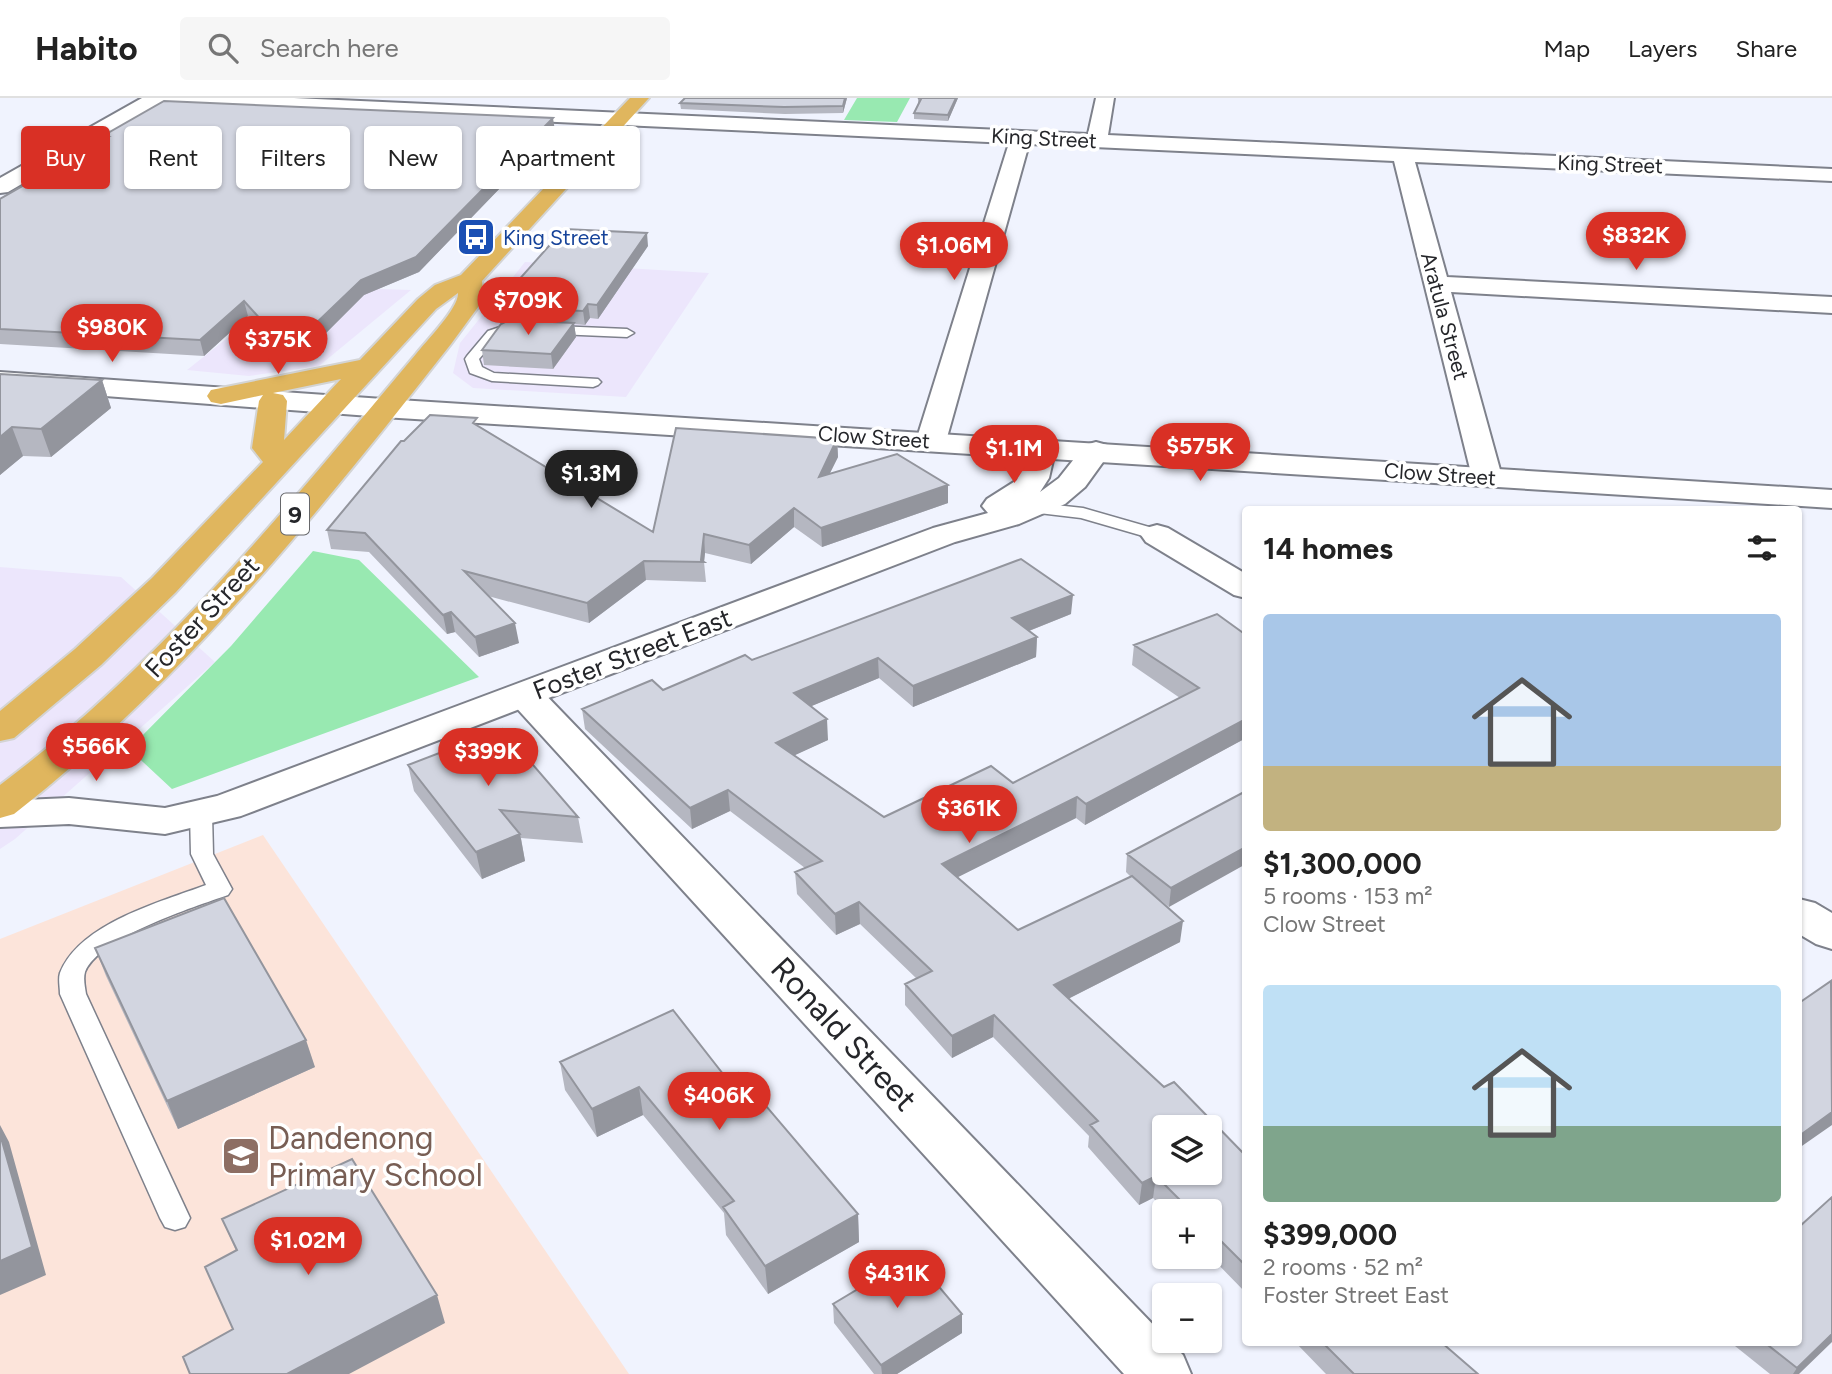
<!DOCTYPE html>
<meta charset="utf-8">
<style>
:root{--surface:#fff;--page:#f6f6f6;--text:#222;--muted:#767676;--line:#e0e0e0;--accent:#d93025}
body{margin:0;font-family:Figtree,sans-serif;background:var(--page);color:var(--text);height:100vh;display:flex;flex-direction:column;font-size:26px;white-space:nowrap}
*{box-sizing:border-box;margin:0}
p{font-size:23px;color:var(--muted)}
.icon{flex:none;width:38px;height:38px;fill:none;stroke:currentColor;stroke-width:2;stroke-linecap:round;stroke-linejoin:round}
.map{position:relative;flex:1;overflow:hidden}
.details{position:absolute;left:1242px;top:408px;width:560px;height:840px;display:flex;flex-direction:column;background:var(--surface);border-radius:7px;box-shadow:0 2px 5px #0004}
.details>*{flex:none}
.top-card{position:absolute;left:21px;top:28px;width:665px;height:63px;display:flex;gap:14px}
.fabs{position:absolute;left:1152px;top:1017px;display:grid;gap:14px}
.fabs a{display:grid;place-items:center;width:70px;height:70px;border-radius:7px;background:var(--surface);box-shadow:0 2px 5px #0004;font-size:35px}
.price{position:absolute;translate:-50% -60px;padding:0 16px;border-radius:24px;background:var(--accent);color:#fff;font-size:23px;line-height:46px;filter:drop-shadow(0 2px 4px #0008)}
.price::after{content:'';position:absolute;left:50%;top:42px;width:21px;height:16px;margin-left:-10px;background:inherit;clip-path:polygon(0 0,100% 0,50% 100%)}
.price.selected{background:#222;color:#fff}
ul{padding:0;list-style:none}
li{display:grid;align-content:center;gap:14px;height:371px;padding:0 21px}
li span{display:grid;place-items:center;height:217px;border-radius:7px;color:#555}
li>.icon{margin-inline-start:auto}
span .icon{width:126px;height:126px;fill:#fffc;stroke-width:1}
li b{font-size:30px}
h2{display:flex;justify-content:space-between;align-items:center;height:84px;padding:0 21px;font-size:30px}
.chip{padding:0 24px;border-radius:7px;background:var(--surface);box-shadow:0 2px 5px #0004;font-size:24px;line-height:63px}
.chip.selected{background:var(--accent);color:#fff}
header{display:flex;align-items:center;gap:42px;box-sizing:border-box;height:98px;padding:0 35px;background:var(--surface);border-bottom:2px solid var(--line)}
header strong{font-size:33px}
nav{display:flex;gap:38px;margin-inline-start:auto;font-size:24px}
.search{width:490px;height:63px;background:var(--page);display:flex;align-items:center;gap:18px;box-sizing:border-box;padding:0 24px;border-radius:7px;color:var(--muted);font-size:26px}
.map>svg:first-child{display:block}
.commercial{fill:#ece6fc}
.education{fill:#fce4da}
.green{fill:#98e9b1}
.lines{fill:none;stroke-linecap:round;stroke-linejoin:round}
.service-casing{stroke:#7e818b;stroke-width:3}
.minor-casing{stroke:#7e818b;stroke-width:4}
.tertiary-casing{stroke:#7e818b;stroke-width:4}
.secondary-casing{stroke:#7e818b;stroke-width:4}
.trunk-casing{stroke:#d3d4d4;stroke-width:4}
.service{fill:#fff;fill-rule:evenodd}
.minor{fill:#fff;fill-rule:evenodd}
.tertiary{fill:#fff;fill-rule:evenodd}
.secondary{fill:#fff;fill-rule:evenodd}
.trunk{fill:#e0b65e;fill-rule:evenodd}
.wall{fill:#b5b7c1}
.shaded-wall{fill:#93959d}
.building{fill:#d2d5e0;stroke:#93959d;stroke-width:2;fill-rule:evenodd}
.labels{text-anchor:middle;dominant-baseline:central;stroke-width:7;stroke-linejoin:round;paint-order:stroke}
.far-street-label{font-size:21px;fill:#25262a;stroke:#fff}
.far-transit-label{font-size:21px;fill:#164399;stroke:#fff;text-anchor:start}
.shield{fill:#fff;stroke:#66676a;stroke-width:2}
.shield-label{font-size:24px;font-weight:bold;fill:#25262a}
.street-label{font-size:26px;fill:#25262a;stroke:#fff}
.near-street-label{font-size:32px;fill:#25262a;stroke:#fff}
.near-education-label{font-size:32px;fill:#785e54;stroke:#fff;text-anchor:start}
</style>
<header>
<strong>Habito</strong>
<div class="search"><svg class="icon" aria-label="search" viewBox="0 0 24 24"><circle cx="10" cy="10" r="6"/><path d="M15 15l6 6"/></svg>Search here</div>
<nav><a>Map</a><a>Layers</a><a>Share</a></nav>
</header>
<div class="map">
<svg width="1832" height="1276" viewBox="0 0 1832 1276">
<rect width="100%" height="100%" fill="#f0f3fe"/>
<path class="commercial" d="M 525,164 L 709,175 L 626,299 L 473,290 L 453,275 L 460,245 Z
M 293,188 L 411,192 L 319,268 L 249,278 L 187,272 Z
M 0,469 L 121,479 L 215,564 L 15,741 L 0,751 Z"/>
<path class="education" d="M 263,737 L 629,1276 L 0,1276 L 0,841 Z"/>
<path class="green" d="M 857,0 L 910,0 L 897,24 L 844,22 Z
M 313,453 L 359,462 L 479,579 L 172,691 L 129,651 L 231,548 Z"/>
<g class="lines">
<defs>
<path id="service" d="M 509,226 L 627,231 L 634,235 L 627,239 L 511,234 L 498,239 L 479,261 L 482,269 L 494,275 L 598,281 L 601,284 L 598,287 L 593,289 L 492,283 L 470,275 L 465,261 L 467,258 L 488,233 Z
M 1028,404 L 1083,410 L 1163,433 L 1166,437 L 1157,442 L 1081,420 L 1022,413 L 1019,409 L 1022,405 Z
M 201,709 L 209,711 L 212,716 L 213,756 L 232,791 L 228,797 C 194,809 99,839 85,874 C 83,881 85,889 86,896 L 190,1120 L 185,1129 L 175,1132 L 165,1129 L 160,1120 L 60,896 C 60,889 58,881 60,875 C 80,825 161,804 206,787 L 191,756 L 190,716 L 193,711 Z"/>
<path id="minor" d="M 142,0 L 294,0 L 1088,36 L 1096,0 L 1114,0 L 1108,37 L 1832,71 L 1832,83 L 1415,64 L 1447,179 L 1832,199 L 1832,215 L 1451,194 L 1502,379 L 1498,385 L 1487,388 L 1476,385 L 1472,379 L 1394,63 L 1029,46 L 946,343 L 941,349 L 931,352 L 921,349 L 916,343 L 1009,45 L 171,6 L 164,3 L 8,94 L 0,95 L 0,80 Z
M 1157,427 L 1168,430 L 1246,476 L 1246,500 L 1234,497 L 1146,444 L 1141,437 L 1146,430 Z
M 525,586 L 538,589 L 1164,1238 L 1164,1242 L 1168,1242 L 1183,1257 L 1191,1276 L 1124,1276 L 512,605 L 506,597 L 512,589 Z
M 1799,801 L 1815,805 L 1832,815 L 1832,851 L 1816,846 L 1799,836 Z"/>
<path id="tertiary" d="M 1041,340 L 1051,343 L 1056,349 L 1049,380 L 1040,394 L 1059,380 L 1085,347 L 1096,344 L 1107,347 L 1111,353 L 1085,389 L 1065,406 L 1019,426 L 955,444 L 241,718 L 165,736 L 69,726 L 0,729 L 0,703 L 69,700 L 165,710 L 217,698 L 933,430 L 988,415 L 982,408 L 987,401 L 1017,382 L 1026,349 L 1031,343 Z"/>
<path id="secondary" d="M 0,274 L 383,301 L 1832,392 L 1832,410 L 383,319 L 0,290 Z"/>
<path id="trunk" d="M 630,0 L 649,0 L 482,183 L 484,201 L 451,246 C 319,414 183,584 14,716 L 0,720 L 0,687 C 160,567 288,408 416,256 C 426,243 459,210 458,195 L 436,211 L 176,494 L 101,567 L 14,640 L 0,643 L 0,613 L 75,551 L 152,480 L 263,364 L 252,350 L 259,303 L 263,297 L 272,295 L 221,306 L 211,304 L 207,298 L 211,292 L 360,262 L 418,201 L 435,187 L 461,177 ZM 341,281 L 284,342 L 287,303 L 283,297 L 273,295 Z"/>
</defs>
<use href="#service" class="service-casing"/>
<use href="#minor" class="minor-casing"/>
<use href="#tertiary" class="tertiary-casing"/>
<use href="#secondary" class="secondary-casing"/>
<use href="#trunk" class="trunk-casing"/>
<use href="#service" class="service"/>
<use href="#minor" class="minor"/>
<use href="#tertiary" class="tertiary"/>
<use href="#secondary" class="secondary"/>
<use href="#trunk" class="trunk"/>
</g>
<path class="wall" d="M 847,0 L 843,15 L 785,16 L 681,11 L 680,5 Z
M 918,0 L 958,0 L 948,23 L 914,21 L 914,15 L 918,6 Z
M 555,33 L 419,174 L 364,197 L 321,240 L 324,254 L 287,262 L 248,218 L 204,258 L 0,246 L 0,101 L 102,42 L 101,39 Z
M 648,148 L 598,221 L 590,220 L 585,227 L 574,226 L 576,239 L 553,271 L 484,267 L 482,252 L 516,223 L 515,217 L 503,216 L 501,202 Z
M 0,276 L 102,282 L 111,310 L 51,359 L 23,358 L 0,377 Z
M 479,328 L 653,434 L 837,341 L 838,359 L 830,375 L 948,387 L 948,405 L 822,449 L 794,429 L 751,466 L 705,455 L 704,464 L 706,484 L 646,482 L 589,525 L 488,498 L 519,545 L 479,559 L 455,534 L 447,536 L 369,454 L 331,451 L 327,432 Z
M 1071,516 L 1029,533 L 1037,539 L 1036,559 L 913,609 L 879,580 L 811,608 L 828,642 L 794,657 L 884,719 L 1013,685 L 1180,600 L 1132,567 L 1134,547 L 1246,537 L 1246,640 L 1085,727 L 1076,720 L 958,779 L 1018,832 L 1131,779 L 1126,774 L 1127,756 L 1246,693 L 1169,809 L 1146,790 L 1180,844 L 1068,901 L 1164,989 L 1246,1058 L 1246,1195 L 1209,1157 L 1209,1113 L 1166,1113 L 1153,1100 L 1139,1107 L 1088,1049 L 1089,1038 L 993,939 L 952,960 L 905,907 L 905,886 L 916,880 L 860,826 L 836,837 L 797,796 L 795,774 L 805,770 L 730,713 L 692,731 L 585,631 L 582,611 L 663,592 L 752,562 Z
M 408,667 L 578,719 L 583,745 L 521,740 L 525,763 L 482,781 L 414,693 Z
M 95,850 L 315,969 L 178,1031 L 106,878 Z
M 560,964 L 727,981 L 858,1116 L 859,1144 L 768,1196 L 726,1137 L 724,1115 L 643,1017 L 597,1039 L 565,992 Z
M 222,1121 L 445,1225 L 233,1231 L 205,1169 L 236,1153 Z
M 833,1206 L 962,1216 L 962,1235 L 897,1276 L 874,1276 L 834,1225 Z
M 1295,1244 L 1441,1244 L 1478,1276 L 1326,1276 Z
M 1730,1244 L 1799,1244 L 1799,1276 L 1770,1276 Z"/>
<path class="shaded-wall" d="M 845,0 L 847,0 L 843,15 L 843,8 Z
M 956,0 L 958,0 L 948,23 L 948,17 Z
M 553,20 L 555,33 L 419,174 L 364,197 L 321,240 L 324,254 L 287,262 L 283,246 L 312,229 L 361,182 Z
M 647,135 L 648,148 L 598,221 L 597,207 Z
M 244,203 L 248,218 L 204,258 L 200,242 Z
M 588,206 L 590,220 L 585,227 L 583,213 Z
M 574,225 L 576,239 L 553,271 L 551,256 Z
M 102,282 L 111,310 L 51,359 L 41,331 Z
M 12,329 L 23,358 L 0,377 L 0,339 Z
M 837,341 L 838,359 L 819,397 L 819,379 Z
M 948,387 L 948,405 L 822,449 L 821,430 Z
M 794,410 L 794,429 L 751,466 L 749,447 Z
M 704,436 L 705,455 L 704,464 L 701,464 Z
M 644,463 L 646,482 L 589,525 L 587,505 Z
M 1073,497 L 1071,516 L 1011,540 L 1012,520 Z
M 451,514 L 455,534 L 447,536 L 443,517 Z
M 515,525 L 519,545 L 479,559 L 475,539 Z
M 1037,539 L 1036,559 L 913,609 L 913,588 Z
M 878,560 L 879,580 L 795,615 L 794,595 Z
M 827,621 L 828,642 L 778,665 L 776,645 Z
M 1246,621 L 1246,640 L 1085,727 L 1086,706 Z
M 728,692 L 730,713 L 692,731 L 690,710 Z
M 1077,699 L 1076,720 L 942,787 L 942,766 Z
M 520,736 L 525,763 L 482,781 L 476,754 Z
M 1246,749 L 1246,766 L 1169,809 L 1171,790 Z
M 859,804 L 860,826 L 836,837 L 835,816 Z
M 1183,823 L 1180,844 L 1052,909 L 1054,887 Z
M 994,917 L 993,939 L 952,960 L 952,938 Z
M 306,942 L 315,969 L 178,1031 L 167,1003 Z
M 639,989 L 643,1017 L 597,1039 L 592,1011 Z
M 1832,1014 L 1832,1027 L 1799,1050 L 1799,1038 Z
M 0,1027 L 9,1044 L 46,1177 L 0,1197 Z
M 1156,1078 L 1153,1100 L 1139,1107 L 1142,1085 Z
M 858,1116 L 859,1144 L 768,1196 L 765,1168 Z
M 437,1197 L 445,1225 L 349,1276 L 287,1276 Z
M 962,1216 L 962,1235 L 897,1276 L 882,1276 L 881,1267 Z
M 1832,1236 L 1832,1244 L 1799,1276 L 1793,1276 L 1797,1270 Z"/>
<path class="building" d="M 685,0 L 845,0 L 843,8 L 784,9 L 680,5 Z
M 918,0 L 956,0 L 948,17 L 914,15 L 921,1 Z
M 164,3 L 553,20 L 416,159 L 361,182 L 312,229 L 320,238 L 283,246 L 244,203 L 200,242 L 0,231 L 0,101 L 108,39 L 101,39 Z
M 564,131 L 647,135 L 597,207 L 588,206 L 583,213 L 514,210 L 519,203 L 501,202 Z
M 509,222 L 574,225 L 551,256 L 482,252 L 501,226 Z
M 0,276 L 102,282 L 41,331 L 12,329 L 0,339 Z
M 430,317 L 477,320 L 473,325 L 653,434 L 676,330 L 837,341 L 819,379 L 897,356 L 948,387 L 821,430 L 794,410 L 749,447 L 704,436 L 701,462 L 704,464 L 644,463 L 587,505 L 464,473 L 515,525 L 475,539 L 451,514 L 443,517 L 365,435 L 327,432 L 401,343 L 404,343 Z
M 1021,461 L 1073,497 L 1012,520 L 1037,539 L 913,588 L 878,560 L 794,595 L 827,621 L 776,645 L 884,719 L 991,668 L 1013,685 L 1199,590 L 1134,547 L 1217,516 L 1246,537 L 1246,621 L 1086,706 L 1077,699 L 942,766 L 1018,832 L 1132,778 L 1183,823 L 1054,887 L 1164,989 L 1174,984 L 1246,1058 L 1246,1168 L 1209,1131 L 1209,1113 L 1191,1113 L 1156,1078 L 1142,1085 L 1090,1027 L 1098,1023 L 994,917 L 952,938 L 905,886 L 932,873 L 859,804 L 835,816 L 795,774 L 822,763 L 728,692 L 690,710 L 582,611 L 652,582 L 663,592 L 745,557 L 752,562 ZM 1164,1029 L 1209,1029 L 1209,1074 L 1164,1074 Z
M 502,631 L 578,719 L 500,712 L 520,736 L 476,754 L 408,667 Z
M 1246,693 L 1246,749 L 1171,790 L 1127,756 Z
M 224,800 L 306,942 L 167,1003 L 95,850 Z
M 1831,883 L 1832,1014 L 1799,1038 L 1799,905 Z
M 673,912 L 727,981 L 738,975 L 858,1116 L 765,1168 L 723,1109 L 734,1103 L 639,989 L 592,1011 L 560,964 Z
M 0,1036 L 32,1149 L 0,1163 Z
M 352,1061 L 437,1197 L 287,1276 L 190,1276 L 183,1259 L 233,1231 L 205,1169 L 237,1152 L 222,1121 Z
M 1832,1099 L 1832,1236 L 1797,1270 L 1764,1244 L 1799,1244 L 1799,1129 Z
M 913,1158 L 962,1216 L 881,1267 L 833,1206 Z
M 1322,1244 L 1441,1244 L 1478,1276 L 1354,1276 Z"/>
<defs>
<symbol id="bus-square" viewBox="-11 -11 22 22"><rect x="-9" y="-9" width="18" height="18" rx="4" fill="#1a4fb4" stroke="#fff"/><path d="M-5-6H5V4H4V6H2V4H-2V6H-4V4H-5ZM-3.5-4V0h7V-4ZM-3.5 1.2v1.5H-2V1.2ZM2 1.2v1.5H3.5V1.2Z" fill="#fff"/></symbol>
<symbol id="school-square" viewBox="-11 -11 22 22"><rect x="-9" y="-9" width="18" height="18" rx="4" fill="#8d6e63" stroke="#fff"/><path d="M0-5L7-2L0 1L-7-2ZM-4 1L0 2.5L4 1V4Q0 6-4 4Z" fill="#fff"/></symbol>
</defs>
<g fill-rule="evenodd">
<use href="#bus-square" x="454" y="117" width="44" height="44"/>
<use href="#school-square" x="219" y="1036" width="44" height="44"/>
</g>
<g class="labels">
<g class="far-street-label">
<text transform="translate(1044 40) rotate(3)">King Street</text>
<text transform="translate(1610 66) rotate(2)">King Street</text>
<text transform="translate(1445 218) rotate(75)">Aratula Street</text>
<text transform="translate(874 339) rotate(4)">Clow Street</text>
<text transform="translate(1440 376) rotate(4)">Clow Street</text>
</g>
<g class="far-transit-label">
<text x="503" y="139">King Street</text>
</g>
<rect class="shield" x="281" y="395.5" width="28" height="41" rx="5"/>
<g class="shield-label">
<text x="295" y="416">9</text>
</g>
<g class="street-label">
<text transform="translate(202 519) rotate(-47)">Foster Street</text>
<text transform="translate(632 556) rotate(-21)">Foster Street East</text>
</g>
<g class="near-street-label">
<text transform="translate(844 936) rotate(47)">Ronald Street</text>
</g>
<g class="near-education-label">
<text x="268" y="1040">Dandenong<tspan x="268" dy="37">Primary School</tspan></text>
</g>
</g>
</svg>
<div class="fabs">
<a><svg class="icon" aria-label="layers" viewBox="0 0 24 24"><path d="M12 4l9 5-9 5-9-5zM3 14l9 5 9-5"/></svg></a>
<a>+</a>
<a>−</a>
</div>
<b class="price" style="left:1636px;top:174px">$832K</b>
<b class="price" style="left:954px;top:184px">$1.06M</b>
<b class="price" style="left:528px;top:239px">$709K</b>
<b class="price" style="left:112px;top:266px">$980K</b>
<b class="price" style="left:278px;top:278px">$375K</b>
<b class="price" style="left:1200px;top:385px">$575K</b>
<b class="price" style="left:1014px;top:387px">$1.1M</b>
<b class="price selected" style="left:591px;top:412px">$1.3M</b>
<b class="price" style="left:96px;top:685px">$566K</b>
<b class="price" style="left:488px;top:690px">$399K</b>
<b class="price" style="left:969px;top:747px">$361K</b>
<b class="price" style="left:719px;top:1034px">$406K</b>
<b class="price" style="left:308px;top:1179px">$1.02M</b>
<b class="price" style="left:897px;top:1212px">$431K</b>
<div class="top-card">
<a class="chip selected">Buy</a>
<a class="chip">Rent</a>
<a class="chip">Filters</a>
<a class="chip">New</a>
<a class="chip">Apartment</a>
</div>
<section class="details">
<h2>14 homes<svg class="icon" aria-label="filters" viewBox="0 0 24 24"><path d="M4 7h16M4 17h16"/><circle cx="9" cy="7" r="2"/><circle cx="15" cy="17" r="2"/></svg></h2>
<ul>
<li><span style="background:linear-gradient(#a9c7e8 70%,#c2b280 0)"><svg class="icon" aria-label="home" viewBox="0 0 24 24"><path d="M3 11l9-7 9 7M6 9v11h12V9"/></svg></span><div><b>$1,300,000</b><p>5 rooms · 153 m²</p><p>Clow Street</p></div></li>
<li><span style="background:linear-gradient(#bfe0f5 65%,#7fa58c 0)"><svg class="icon" aria-label="home" viewBox="0 0 24 24"><path d="M3 11l9-7 9 7M6 9v11h12V9"/></svg></span><div><b>$399,000</b><p>2 rooms · 52 m²</p><p>Foster Street East</p></div></li>
</ul>
</section>
</div>
